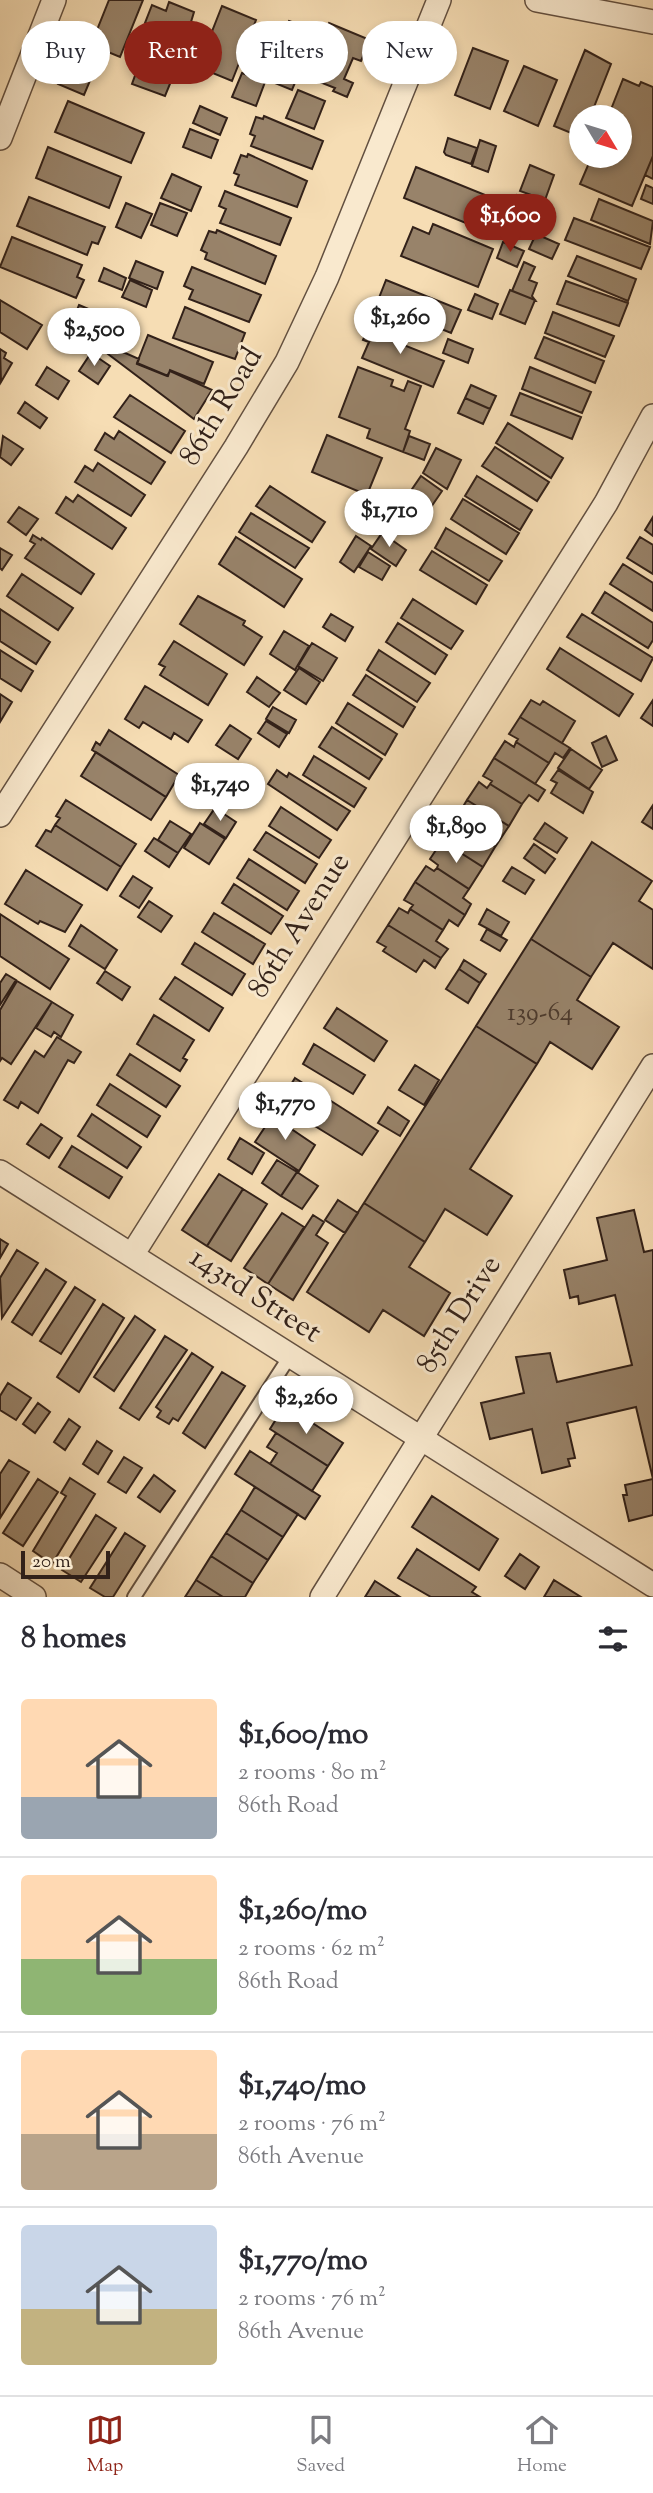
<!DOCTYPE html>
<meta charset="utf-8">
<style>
:root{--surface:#fff;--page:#f2f2f3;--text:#2b2b33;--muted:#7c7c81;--line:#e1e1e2;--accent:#8f2418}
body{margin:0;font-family:"Sorts Mill Goudy",serif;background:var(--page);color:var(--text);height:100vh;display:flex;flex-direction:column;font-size:26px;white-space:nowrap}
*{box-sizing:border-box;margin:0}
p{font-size:23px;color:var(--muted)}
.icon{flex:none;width:38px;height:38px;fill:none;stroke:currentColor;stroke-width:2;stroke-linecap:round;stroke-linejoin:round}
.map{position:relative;height:1597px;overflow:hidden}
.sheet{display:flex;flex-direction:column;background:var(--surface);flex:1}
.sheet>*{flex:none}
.top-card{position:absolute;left:21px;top:21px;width:612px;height:63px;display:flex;gap:14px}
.needle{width:46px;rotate:128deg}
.controls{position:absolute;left:569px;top:105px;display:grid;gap:14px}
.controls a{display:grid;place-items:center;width:63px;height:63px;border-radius:50%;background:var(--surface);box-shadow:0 4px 10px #0003;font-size:35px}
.scale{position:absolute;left:21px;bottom:18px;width:89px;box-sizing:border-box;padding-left:7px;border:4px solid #322119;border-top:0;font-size:19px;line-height:24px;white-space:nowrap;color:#322119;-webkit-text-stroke:5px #f9e9ce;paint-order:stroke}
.price{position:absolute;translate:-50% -60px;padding:0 16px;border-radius:24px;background:#fff;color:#222;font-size:23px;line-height:46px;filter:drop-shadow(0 2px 4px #0008)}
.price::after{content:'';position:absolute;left:50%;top:42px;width:21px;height:16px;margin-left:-10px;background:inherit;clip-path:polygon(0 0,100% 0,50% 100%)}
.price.current{background:var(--accent);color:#fff}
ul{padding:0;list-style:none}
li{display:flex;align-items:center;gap:21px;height:175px;padding:0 21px}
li+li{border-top:2px solid var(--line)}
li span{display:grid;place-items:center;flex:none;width:196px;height:140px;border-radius:7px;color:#555}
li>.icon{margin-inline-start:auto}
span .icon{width:84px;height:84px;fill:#fffc;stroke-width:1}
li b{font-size:30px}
h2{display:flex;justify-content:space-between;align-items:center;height:84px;padding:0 21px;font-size:30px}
.tag{padding:0 24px;border-radius:32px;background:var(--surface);box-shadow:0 4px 10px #0003;font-size:24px;line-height:63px}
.tag.current{background:var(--accent);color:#fff}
.tab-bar{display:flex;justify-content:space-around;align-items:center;height:98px;border-top:2px solid var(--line);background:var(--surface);font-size:19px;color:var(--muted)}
.tab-bar a{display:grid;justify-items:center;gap:4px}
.tab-bar .current{color:var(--accent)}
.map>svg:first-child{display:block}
.building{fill:#98836a;stroke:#322119;stroke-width:2}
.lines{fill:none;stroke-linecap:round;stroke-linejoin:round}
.service-casing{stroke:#635040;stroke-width:16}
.minor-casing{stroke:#635040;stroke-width:26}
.service{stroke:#f9e9ce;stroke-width:12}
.minor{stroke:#f9e9ce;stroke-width:23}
.labels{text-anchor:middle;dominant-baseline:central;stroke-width:6;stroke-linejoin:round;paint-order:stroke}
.number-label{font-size:26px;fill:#4c3a2d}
.street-label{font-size:30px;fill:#322119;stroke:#f9e9ce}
</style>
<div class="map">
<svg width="653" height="1597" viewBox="0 0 653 1597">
<rect width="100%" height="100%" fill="#f6ddb4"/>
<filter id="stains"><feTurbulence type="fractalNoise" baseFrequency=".00286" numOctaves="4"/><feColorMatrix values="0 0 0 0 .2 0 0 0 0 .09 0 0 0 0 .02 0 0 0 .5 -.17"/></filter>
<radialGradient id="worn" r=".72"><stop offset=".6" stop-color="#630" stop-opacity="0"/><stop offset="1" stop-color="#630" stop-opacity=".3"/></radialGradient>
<path class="building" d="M 109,0 L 143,0 L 120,57 L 91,45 Z
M 169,2 L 194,12 L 191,22 L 195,23 L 165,96 L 132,84 L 153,26 L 145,23 L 152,5 L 166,11 Z
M 222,6 L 256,20 L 232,81 L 198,67 Z
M 289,21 L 316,31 L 292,90 L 265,79 Z
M 329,23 L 370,40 L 361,61 L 353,58 L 344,79 L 353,83 L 347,97 L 333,91 L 335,88 L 307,77 Z
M 473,48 L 508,61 L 490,109 L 455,95 Z
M 585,50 L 611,64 L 590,117 L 581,117 L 581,137 L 554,126 Z
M 68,60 L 94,71 L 84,95 L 58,84 Z
M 524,66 L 557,80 L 538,126 L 504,111 Z
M 242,73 L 265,82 L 256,106 L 232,97 Z
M 623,79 L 639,86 L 641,82 L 653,87 L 653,156 L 632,206 L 580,184 L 592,156 L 620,156 L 620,117 L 608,117 Z
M 298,90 L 325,101 L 314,129 L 286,118 Z
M 68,101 L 144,133 L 131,163 L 55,132 Z
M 200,106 L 227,118 L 220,135 L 193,123 Z
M 264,116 L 323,141 L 312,169 L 251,146 L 255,136 L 250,134 L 256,117 L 263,119 Z
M 190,129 L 218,140 L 211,158 L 183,147 Z
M 448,138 L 477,148 L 471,164 L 446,155 L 444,152 Z
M 480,140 L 496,146 L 488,172 L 472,166 Z
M 48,147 L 121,177 L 109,208 L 36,178 Z
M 248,154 L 307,181 L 297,207 L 235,185 L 239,175 L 234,173 L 241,155 L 247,157 Z
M 653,156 L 653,179 L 645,175 Z
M 530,165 L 554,175 L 545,200 L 520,191 Z
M 416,167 L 500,201 L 488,232 L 404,198 Z
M 172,174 L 201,187 L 191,211 L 161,198 Z
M 646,185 L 653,188 L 653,204 L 641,199 Z
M 225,191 L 291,218 L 280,245 L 220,223 L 226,209 L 219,206 Z
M 517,195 L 544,206 L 535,227 L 509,216 Z
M 29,197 L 105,227 L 98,244 L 92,242 L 87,255 L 17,226 Z
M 599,199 L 653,221 L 650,244 L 591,220 Z
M 126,203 L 152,214 L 141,238 L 116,227 Z
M 160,203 L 187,213 L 177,236 L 151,225 Z
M 574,218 L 650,247 L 641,269 L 565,240 Z
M 433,224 L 493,249 L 478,287 L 401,256 L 413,227 L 429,234 Z
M 217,230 L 276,256 L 265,284 L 205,259 L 207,253 L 201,250 L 209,231 L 216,233 Z
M 536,234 L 559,244 L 552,259 L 529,249 Z
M 12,237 L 82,265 L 77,277 L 84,280 L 76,298 L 0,267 Z
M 503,242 L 524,251 L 517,267 L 497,258 Z
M 577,256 L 636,279 L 628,301 L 568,276 Z
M 136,261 L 163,272 L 157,289 L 129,278 Z
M 524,262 L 535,267 L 529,280 L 537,283 L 532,296 L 535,300 L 512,291 Z
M 192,267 L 261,295 L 249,322 L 189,299 L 193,290 L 184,286 Z
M 104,268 L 126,278 L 122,290 L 99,281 Z
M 130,280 L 152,290 L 146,307 L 122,297 Z
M 386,280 L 461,310 L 451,333 L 377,303 Z
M 566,281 L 628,303 L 619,326 L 557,304 Z
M 510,290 L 535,300 L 525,324 L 500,314 Z
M 475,294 L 498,304 L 492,319 L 468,310 Z
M 0,300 L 42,325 L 27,349 L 0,332 Z
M 79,305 L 110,318 L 98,348 L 67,335 Z
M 185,307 L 245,333 L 235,359 L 173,338 Z
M 553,312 L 614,336 L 605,357 L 545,333 Z
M 372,320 L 396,329 L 391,340 L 444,361 L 433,387 L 362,358 L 369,342 L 363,340 Z
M 148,335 L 213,362 L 204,384 L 170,370 L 168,376 L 137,363 Z
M 544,337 L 604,361 L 595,383 L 535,358 Z
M 448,339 L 473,349 L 468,363 L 443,353 Z
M 107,345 L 139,359 L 137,364 L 167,376 L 170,371 L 212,390 L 194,419 L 104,351 Z
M 0,349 L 6,353 L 4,358 L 12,363 L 1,382 Z
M 91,353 L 110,366 L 98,384 L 79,371 Z
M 47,367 L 69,381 L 58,399 L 36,385 Z
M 358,367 L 393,380 L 391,386 L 404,391 L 408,381 L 421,386 L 405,429 L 410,431 L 403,452 L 367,438 L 370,429 L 339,417 Z
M 530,367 L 591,392 L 582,413 L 522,389 Z
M 471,385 L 496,396 L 490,409 L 465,398 Z
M 520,393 L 581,417 L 572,439 L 511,415 Z
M 130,395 L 185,431 L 171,453 L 114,417 Z
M 465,398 L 490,409 L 483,424 L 458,413 Z
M 25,402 L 47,418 L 40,428 L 18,413 Z
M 508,423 L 563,458 L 551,478 L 496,443 Z
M 119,431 L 165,462 L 151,484 L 95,450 L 105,433 L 114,439 Z
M 327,435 L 382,458 L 367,495 L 312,472 Z
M 3,436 L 23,449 L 11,465 L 0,457 Z
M 409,436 L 430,444 L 424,460 L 403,452 Z
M 495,447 L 549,482 L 537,501 L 482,466 Z
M 436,448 L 461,460 L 447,489 L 423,473 Z
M 98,463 L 145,495 L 131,516 L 75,482 L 85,466 L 93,471 Z
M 421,476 L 442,491 L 429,510 L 408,495 Z
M 477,476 L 532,510 L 520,530 L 465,496 Z
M 270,486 L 325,522 L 312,542 L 256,506 Z
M 78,495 L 126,528 L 112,549 L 56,513 L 66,497 L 73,502 Z
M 406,496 L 426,509 L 417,523 L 397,510 Z
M 463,499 L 519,533 L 506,554 L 451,519 Z
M 19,507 L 38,519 L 26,535 L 8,522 Z
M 251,513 L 309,548 L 295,568 L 239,532 Z
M 653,517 L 653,536 L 645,530 Z
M 446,528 L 502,561 L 489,581 L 435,548 Z
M 382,533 L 406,550 L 396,566 L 371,549 Z
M 33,535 L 41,540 L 42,538 L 94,574 L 81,594 L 25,558 L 35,544 L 30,541 Z
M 356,536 L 371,546 L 354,572 L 340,562 Z
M 236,537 L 302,579 L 284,607 L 219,564 Z
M 640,537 L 653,545 L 653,574 L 627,558 Z
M 0,548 L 12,555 L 2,570 L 0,568 Z
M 432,551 L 487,585 L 476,604 L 420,570 Z
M 368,552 L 390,566 L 382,580 L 359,567 Z
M 623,564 L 653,583 L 653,611 L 610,584 Z
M 22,574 L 73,608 L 58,630 L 7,596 Z
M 605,592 L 653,623 L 653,640 L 648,648 L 592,613 Z
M 198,596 L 245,621 L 243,625 L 262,637 L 244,665 L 180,624 Z
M 413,599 L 463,631 L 451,649 L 401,618 Z
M 0,609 L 50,642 L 36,664 L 0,641 Z
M 331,614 L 353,627 L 345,641 L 323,627 Z
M 582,614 L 653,658 L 641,681 L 567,637 Z
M 398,623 L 447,655 L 435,674 L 386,642 Z
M 284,631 L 309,646 L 295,670 L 270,654 Z
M 174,641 L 227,674 L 208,705 L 160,675 L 165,667 L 159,664 Z
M 312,643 L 337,658 L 323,681 L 298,666 Z
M 560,648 L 633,694 L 619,716 L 547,669 Z
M 0,650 L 33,671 L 21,691 L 0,678 Z
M 379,650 L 430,683 L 417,702 L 367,670 Z
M 299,668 L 320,682 L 306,704 L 284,690 Z
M 366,675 L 415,707 L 403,727 L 353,695 Z
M 257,677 L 280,693 L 269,707 L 247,692 Z
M 145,686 L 202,720 L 188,742 L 174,733 L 171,739 L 143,722 L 139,728 L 125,719 Z
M 0,694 L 12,702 L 0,722 Z
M 531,700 L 540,705 L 543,701 L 575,721 L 562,743 L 520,717 Z
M 653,700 L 653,726 L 641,718 Z
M 348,703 L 397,734 L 385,755 L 336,723 Z
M 273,707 L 296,720 L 289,733 L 266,719 Z
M 520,717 L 570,748 L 563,758 L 555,753 L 549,763 L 516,742 L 518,739 L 509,734 Z
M 266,721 L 287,734 L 279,747 L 258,733 Z
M 230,725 L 251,739 L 238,759 L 216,745 Z
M 332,727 L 382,759 L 369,779 L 319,747 Z
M 109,730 L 179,775 L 166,797 L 92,750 L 96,742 L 100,745 Z
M 606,736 L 617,760 L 602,767 L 592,743 Z
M 505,741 L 514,747 L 516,742 L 549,763 L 535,784 L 494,758 Z
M 571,749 L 602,770 L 589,789 L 558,768 Z
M 96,752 L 166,797 L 151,820 L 81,776 Z
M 314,756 L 366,788 L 354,807 L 303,775 Z
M 494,758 L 545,790 L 538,801 L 529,795 L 522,804 L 490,784 L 492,781 L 483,776 Z
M 277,770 L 287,777 L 289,773 L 350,811 L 337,830 L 268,784 Z
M 558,770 L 593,792 L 583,813 L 551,793 L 557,783 L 551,780 Z
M 233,771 L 256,787 L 246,803 L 223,788 Z
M 479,782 L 487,788 L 490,784 L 522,804 L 509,826 L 467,800 Z
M 66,800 L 136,844 L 121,867 L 55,825 L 60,818 L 56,816 Z
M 467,800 L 509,826 L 495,847 L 463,826 L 465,823 L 457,817 Z
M 653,805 L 653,829 L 642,822 Z
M 281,807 L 331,840 L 319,858 L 269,826 Z
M 215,808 L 236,822 L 226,838 L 204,824 Z
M 170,821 L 191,834 L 178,853 L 158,840 Z
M 200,823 L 225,839 L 209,864 L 184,848 Z
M 545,823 L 567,838 L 557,853 L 534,839 Z
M 55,825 L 121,867 L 107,890 L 36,846 L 46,830 L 51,832 Z
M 452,825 L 460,830 L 463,826 L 495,847 L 483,867 L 442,841 Z
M 266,832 L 317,864 L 305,883 L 254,850 Z
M 154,838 L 178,853 L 169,867 L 145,851 Z
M 442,841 L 483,867 L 469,889 L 437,868 L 438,865 L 430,859 Z
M 592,842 L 652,881 L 639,901 L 653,910 L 653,969 L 613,943 L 591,977 L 531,939 Z
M 534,844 L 555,859 L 545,873 L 524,858 Z
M 249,859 L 299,891 L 287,910 L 237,878 Z
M 426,866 L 434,871 L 437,868 L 469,889 L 463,898 L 471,904 L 465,915 L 415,882 Z
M 512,867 L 534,880 L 525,894 L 503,881 Z
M 26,870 L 82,905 L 65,932 L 40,921 L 38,924 L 5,904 Z
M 133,876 L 152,888 L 139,908 L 120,896 Z
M 415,882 L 465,915 L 458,926 L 449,920 L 443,930 L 410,909 L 413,905 L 404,900 Z
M 234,884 L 283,916 L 271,934 L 222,903 Z
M 149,901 L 172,916 L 161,932 L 138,917 Z
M 399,908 L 408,913 L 410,909 L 443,930 L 436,941 L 448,949 L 441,958 L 388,925 Z
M 487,909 L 509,922 L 501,936 L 479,924 Z
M 214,913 L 265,944 L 253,964 L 202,932 Z
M 0,914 L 69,959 L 50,989 L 0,956 Z
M 81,925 L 117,950 L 105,969 L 69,946 Z
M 388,925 L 441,958 L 435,968 L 424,960 L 416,972 L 383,951 L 386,947 L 377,942 Z
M 487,929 L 507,940 L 500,951 L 481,940 Z
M 531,939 L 591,977 L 577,1000 L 619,1027 L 592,1069 L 550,1042 L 537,1064 L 476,1026 Z
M 195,943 L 245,974 L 232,995 L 182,964 Z
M 464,960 L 486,974 L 480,983 L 459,969 Z
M 459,969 L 480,983 L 468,1003 L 446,989 Z
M 105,971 L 130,987 L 122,1000 L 97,983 Z
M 6,974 L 16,980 L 0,1005 L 0,983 Z
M 175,977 L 223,1008 L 209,1031 L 160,999 Z
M 17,981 L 52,1002 L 11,1064 L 2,1058 L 0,1061 L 0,1010 Z
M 52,1002 L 73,1015 L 61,1037 L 54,1032 L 51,1037 L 36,1028 Z
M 337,1008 L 387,1041 L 374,1061 L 324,1028 Z
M 154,1015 L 194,1040 L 183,1058 L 187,1060 L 180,1071 L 137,1044 Z
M 476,1026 L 537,1064 L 470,1169 L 512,1196 L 487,1235 L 445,1209 L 425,1242 L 364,1203 Z
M 57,1037 L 81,1052 L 74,1063 L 68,1060 L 38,1113 L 21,1102 L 18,1108 L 4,1100 L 35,1051 L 44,1057 Z
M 314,1044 L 365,1075 L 353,1094 L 303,1064 Z
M 130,1054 L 180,1086 L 166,1107 L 117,1075 Z
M 415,1065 L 439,1080 L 424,1105 L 399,1090 Z
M 295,1078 L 378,1131 L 362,1155 L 279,1104 Z
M 110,1084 L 160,1116 L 147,1137 L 97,1105 Z
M 388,1107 L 409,1121 L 400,1136 L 378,1123 Z
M 275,1112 L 290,1122 L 287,1126 L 315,1145 L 299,1171 L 255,1142 Z
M 92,1114 L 141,1147 L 127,1168 L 78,1136 Z
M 41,1124 L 62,1138 L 49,1158 L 27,1144 Z
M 240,1138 L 264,1153 L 252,1174 L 228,1159 Z
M 72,1146 L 122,1177 L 109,1198 L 59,1167 Z
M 277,1160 L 297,1172 L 281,1196 L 262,1183 Z
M 297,1172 L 318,1186 L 302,1209 L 281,1196 Z
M 219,1174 L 243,1189 L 207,1246 L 182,1230 Z
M 243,1189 L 267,1204 L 231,1261 L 207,1246 Z
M 338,1200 L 358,1213 L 345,1233 L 325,1220 Z
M 364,1203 L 425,1242 L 409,1267 L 450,1293 L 424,1336 L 383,1310 L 369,1332 L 307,1292 Z
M 634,1210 L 644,1252 L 653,1250 L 653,1515 L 629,1521 L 623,1495 L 627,1495 L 625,1485 L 653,1479 L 636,1407 L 567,1423 L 575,1458 L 568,1459 L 570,1466 L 542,1473 L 532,1429 L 490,1439 L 481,1403 L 524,1393 L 516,1357 L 550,1353 L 557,1382 L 632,1365 L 615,1295 L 579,1304 L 578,1296 L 570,1298 L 564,1270 L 607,1260 L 597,1218 Z
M 282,1213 L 304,1227 L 268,1284 L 244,1268 Z
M 313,1215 L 324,1222 L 316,1235 L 328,1243 L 293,1300 L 268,1284 Z
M 0,1239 L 8,1244 L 0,1258 Z
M 17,1250 L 38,1263 L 2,1318 L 0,1278 Z
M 46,1269 L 66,1282 L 32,1335 L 12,1322 Z
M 75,1287 L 95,1300 L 61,1354 L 40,1341 Z
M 103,1304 L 124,1318 L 79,1392 L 57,1377 Z
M 135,1316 L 155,1330 L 114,1391 L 94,1377 Z
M 165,1336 L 187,1350 L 139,1420 L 120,1408 Z
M 192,1353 L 213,1367 L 178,1421 L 173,1418 L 169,1424 L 157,1417 L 161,1411 L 156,1407 Z
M 222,1372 L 245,1386 L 205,1448 L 183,1433 Z
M 8,1383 L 31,1398 L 16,1420 L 0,1410 L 0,1396 Z
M 38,1403 L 50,1412 L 35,1433 L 23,1424 Z
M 285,1405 L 343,1443 L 328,1466 L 270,1429 Z
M 69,1419 L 80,1427 L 65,1450 L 54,1442 Z
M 276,1433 L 328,1466 L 312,1491 L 270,1464 L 277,1453 L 267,1447 Z
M 97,1441 L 112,1451 L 98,1474 L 83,1464 Z
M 250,1451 L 320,1496 L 305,1519 L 235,1474 Z
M 124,1457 L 142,1468 L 126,1493 L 108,1482 Z
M 9,1460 L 29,1472 L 0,1518 L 0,1474 Z
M 154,1475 L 175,1491 L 160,1512 L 138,1497 Z
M 70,1478 L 95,1494 L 52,1564 L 33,1551 L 66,1496 L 61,1493 Z
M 38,1479 L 58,1492 L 23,1546 L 3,1533 Z
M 255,1487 L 298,1514 L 283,1537 L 241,1510 Z
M 432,1496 L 498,1539 L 479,1570 L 412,1527 Z
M 241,1510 L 283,1537 L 268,1560 L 226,1533 Z
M 96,1515 L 116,1528 L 81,1582 L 62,1570 Z
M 125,1533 L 145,1546 L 113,1597 L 105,1597 L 90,1588 Z
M 226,1533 L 268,1560 L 253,1583 L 211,1556 Z
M 417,1549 L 476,1587 L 472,1592 L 480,1597 L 431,1597 L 398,1578 Z
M 520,1554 L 539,1567 L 525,1589 L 505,1576 Z
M 211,1556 L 253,1583 L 245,1597 L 223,1597 L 196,1580 Z
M 196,1580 L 223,1597 L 185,1597 Z
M 554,1580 L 581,1597 L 544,1597 Z
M 375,1581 L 400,1597 L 365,1597 Z"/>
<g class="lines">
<defs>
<path id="service" d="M 134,1597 L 290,1356"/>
<path id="minor" d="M 537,0 L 653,22
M 0,138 L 54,0
M 0,815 L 236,447 L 287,362 L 327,277 L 439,0
M 0,1172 L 653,1585
M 132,1255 L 606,503 L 653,416
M 0,1575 L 34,1597
M 322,1597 L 653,1066"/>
</defs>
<use href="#service" class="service-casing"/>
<use href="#minor" class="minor-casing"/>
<use href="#service" class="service"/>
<use href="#minor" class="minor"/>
</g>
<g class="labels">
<g class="number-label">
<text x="540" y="1013">139-64</text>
</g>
<g class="street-label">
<text transform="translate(222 407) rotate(-59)">86th Road</text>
<text transform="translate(300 926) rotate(-58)">86th Avenue</text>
<text transform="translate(255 1296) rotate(33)">143rd Street</text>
<text transform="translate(460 1315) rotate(-58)">85th Drive</text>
</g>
</g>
<rect width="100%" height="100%" filter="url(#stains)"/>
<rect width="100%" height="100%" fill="url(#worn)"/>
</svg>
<div class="controls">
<a><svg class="needle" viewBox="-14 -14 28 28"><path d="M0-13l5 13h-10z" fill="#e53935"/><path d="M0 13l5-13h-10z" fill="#7c7c81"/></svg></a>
</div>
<div class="scale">20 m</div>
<b class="price current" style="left:510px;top:254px">$1,600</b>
<b class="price" style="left:400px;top:356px">$1,260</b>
<b class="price" style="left:94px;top:368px">$2,500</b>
<b class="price" style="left:389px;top:549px">$1,710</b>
<b class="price" style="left:220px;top:823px">$1,740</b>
<b class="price" style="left:456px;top:865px">$1,890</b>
<b class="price" style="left:285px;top:1142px">$1,770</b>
<b class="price" style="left:306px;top:1436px">$2,260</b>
<div class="top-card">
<a class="tag">Buy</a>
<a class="tag current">Rent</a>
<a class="tag">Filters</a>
<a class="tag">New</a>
</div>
</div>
<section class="sheet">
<h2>8 homes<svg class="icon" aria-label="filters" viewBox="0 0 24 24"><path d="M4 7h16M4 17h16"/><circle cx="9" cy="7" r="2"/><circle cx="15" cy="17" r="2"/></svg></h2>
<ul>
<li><span style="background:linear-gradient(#ffd9b3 70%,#9aa5b1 0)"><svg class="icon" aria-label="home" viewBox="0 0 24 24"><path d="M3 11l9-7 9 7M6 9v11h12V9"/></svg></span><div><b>$1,600/mo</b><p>2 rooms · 80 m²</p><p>86th Road</p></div></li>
<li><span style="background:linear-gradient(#ffd9b3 60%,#8fb573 0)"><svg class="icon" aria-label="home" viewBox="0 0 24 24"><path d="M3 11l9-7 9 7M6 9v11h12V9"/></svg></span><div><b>$1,260/mo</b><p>2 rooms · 62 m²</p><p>86th Road</p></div></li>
<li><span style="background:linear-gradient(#ffd9b3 60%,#b9a48a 0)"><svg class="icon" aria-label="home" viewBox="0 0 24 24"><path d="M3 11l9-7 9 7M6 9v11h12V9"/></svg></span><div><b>$1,740/mo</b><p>2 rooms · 76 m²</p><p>86th Avenue</p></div></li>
<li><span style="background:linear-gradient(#c9d6e8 60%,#c2b280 0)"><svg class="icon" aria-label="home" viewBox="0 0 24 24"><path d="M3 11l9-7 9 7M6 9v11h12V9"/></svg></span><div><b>$1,770/mo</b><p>2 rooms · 76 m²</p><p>86th Avenue</p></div></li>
</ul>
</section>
<nav class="tab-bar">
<a class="current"><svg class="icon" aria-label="map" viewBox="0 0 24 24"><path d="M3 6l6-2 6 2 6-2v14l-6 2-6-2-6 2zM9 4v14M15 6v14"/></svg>Map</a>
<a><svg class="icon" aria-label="saved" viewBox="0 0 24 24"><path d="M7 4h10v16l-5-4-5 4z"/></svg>Saved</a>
<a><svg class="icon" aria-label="home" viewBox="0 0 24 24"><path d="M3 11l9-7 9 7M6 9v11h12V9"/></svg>Home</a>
</nav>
